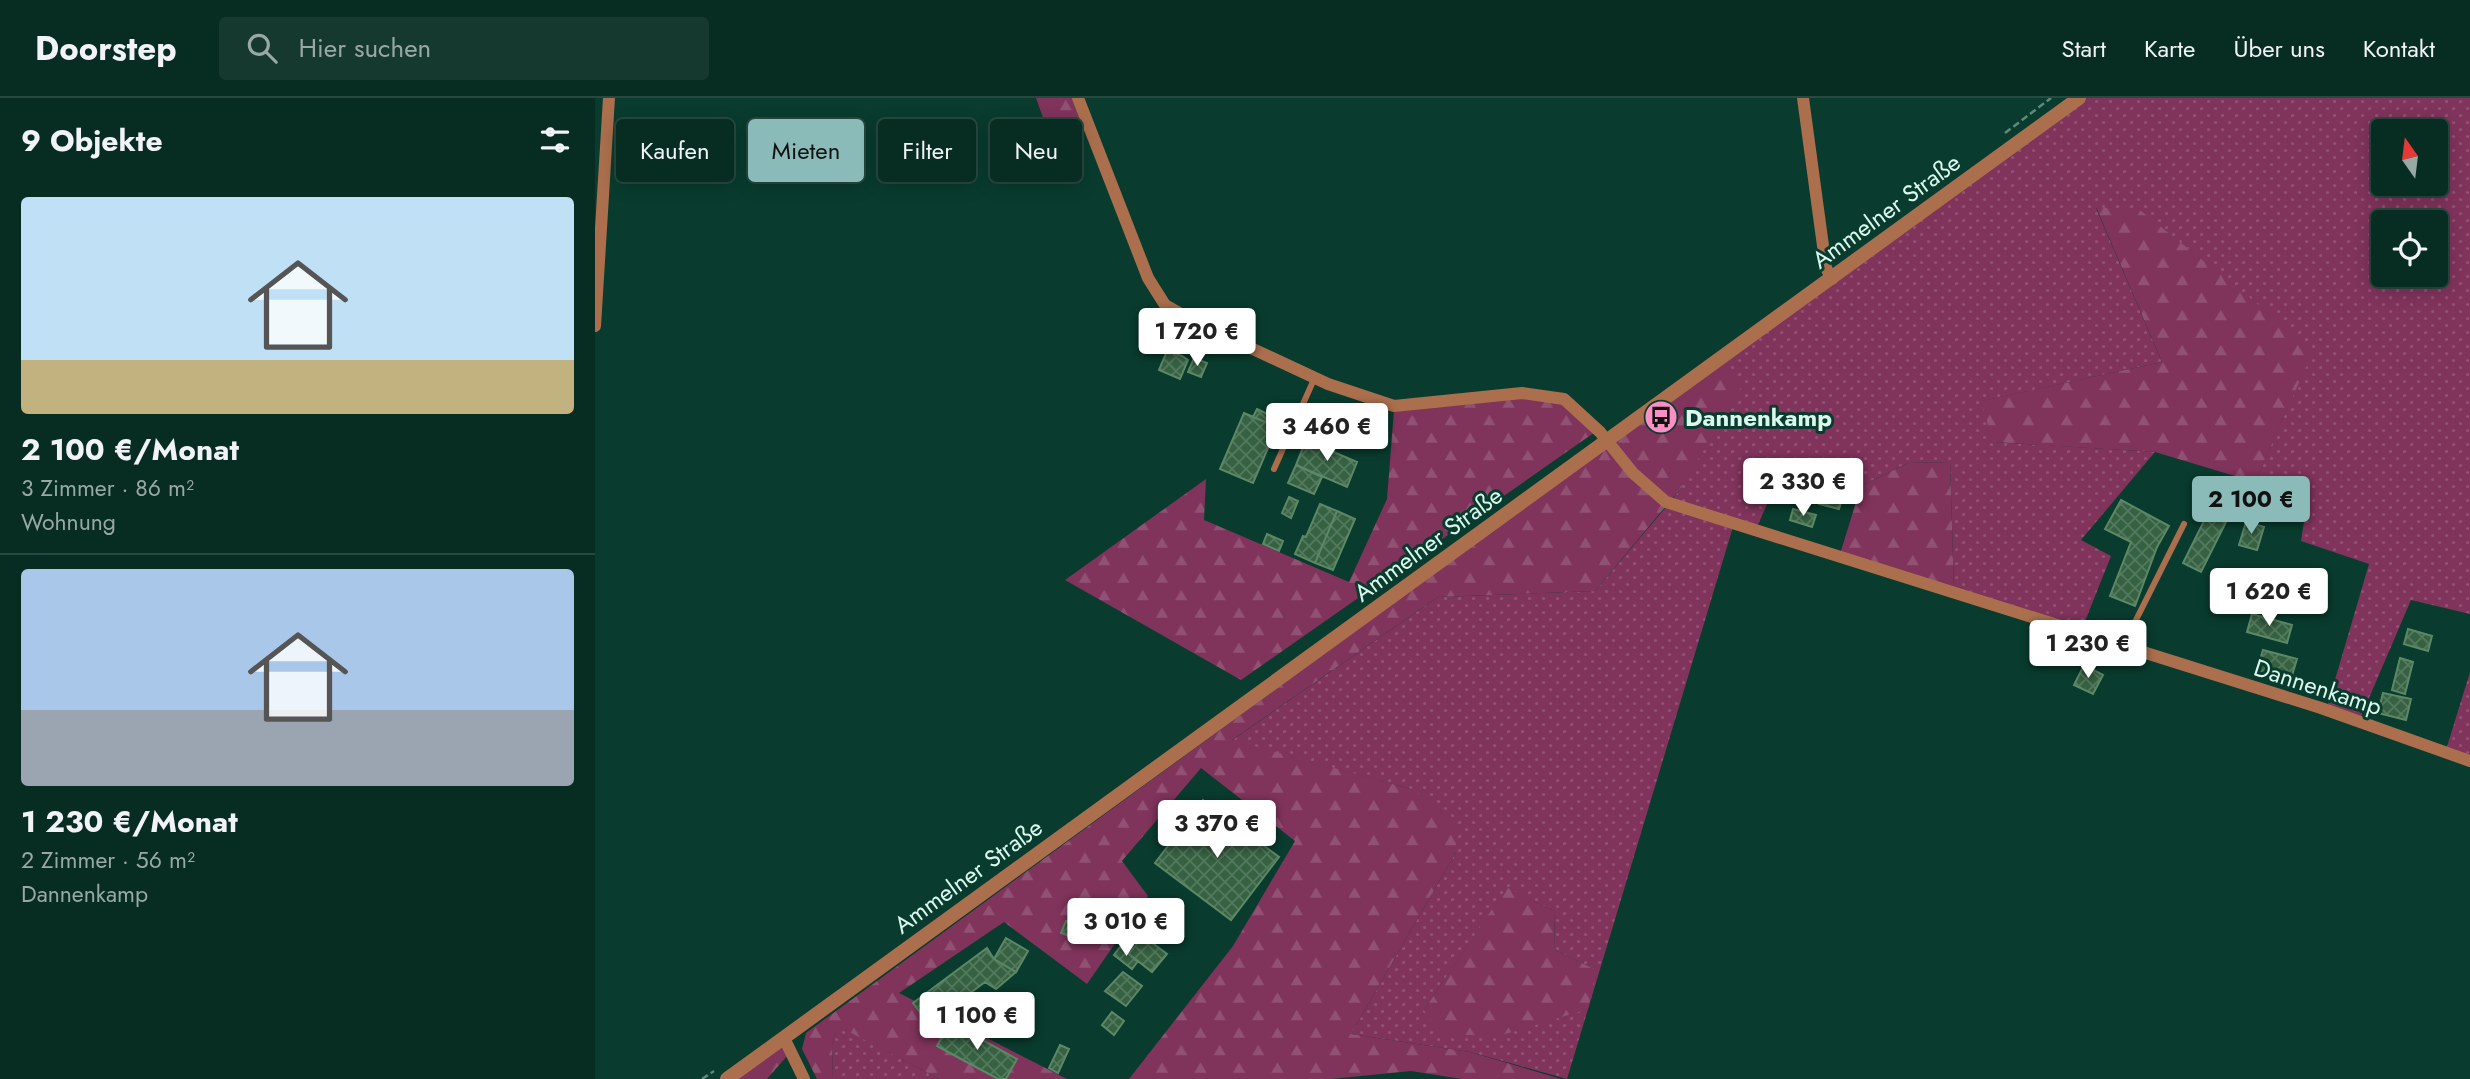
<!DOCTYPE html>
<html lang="de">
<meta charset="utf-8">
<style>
:root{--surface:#072d22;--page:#15392f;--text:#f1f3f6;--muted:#98a8a5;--line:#284940;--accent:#8bbbb9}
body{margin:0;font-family:Jost,sans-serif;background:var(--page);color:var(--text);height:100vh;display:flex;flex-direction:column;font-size:26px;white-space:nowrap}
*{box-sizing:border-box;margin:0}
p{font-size:23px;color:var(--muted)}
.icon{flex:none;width:38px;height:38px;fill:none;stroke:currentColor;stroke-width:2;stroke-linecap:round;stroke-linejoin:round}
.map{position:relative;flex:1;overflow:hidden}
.panel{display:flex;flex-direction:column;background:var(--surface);width:595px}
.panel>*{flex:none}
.banner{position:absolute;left:21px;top:21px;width:665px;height:63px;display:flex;gap:14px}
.needle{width:46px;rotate:346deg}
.tools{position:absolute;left:1776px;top:21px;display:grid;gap:14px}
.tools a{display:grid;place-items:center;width:77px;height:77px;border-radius:7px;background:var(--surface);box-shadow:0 4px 18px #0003,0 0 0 2px var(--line);font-size:35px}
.price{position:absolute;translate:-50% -60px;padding:0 16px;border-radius:7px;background:#fff;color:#222;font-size:23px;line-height:46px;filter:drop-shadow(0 2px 4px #0008)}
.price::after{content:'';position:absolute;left:50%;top:42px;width:21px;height:16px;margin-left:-10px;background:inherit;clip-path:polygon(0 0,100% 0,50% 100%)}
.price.on{background:var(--accent);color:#111}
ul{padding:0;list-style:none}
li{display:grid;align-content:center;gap:14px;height:371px;padding:0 21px}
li+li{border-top:2px solid var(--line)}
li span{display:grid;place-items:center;height:217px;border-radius:7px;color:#555}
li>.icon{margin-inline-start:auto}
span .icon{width:126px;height:126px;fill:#fffc;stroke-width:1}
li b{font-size:30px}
h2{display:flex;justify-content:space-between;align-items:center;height:84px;padding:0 21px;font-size:30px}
.tag{padding:0 24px;border-radius:7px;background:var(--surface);box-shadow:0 4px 18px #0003,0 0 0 2px var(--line);font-size:24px;line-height:63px}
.tag.on{background:var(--accent);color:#111}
header{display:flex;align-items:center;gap:42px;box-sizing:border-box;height:98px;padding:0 35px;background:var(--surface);border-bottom:2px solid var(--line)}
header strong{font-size:33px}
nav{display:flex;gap:38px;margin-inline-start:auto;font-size:24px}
.search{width:490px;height:63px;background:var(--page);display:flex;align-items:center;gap:18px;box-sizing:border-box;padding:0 24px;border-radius:7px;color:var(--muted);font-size:26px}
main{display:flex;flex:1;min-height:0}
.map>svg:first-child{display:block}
.grass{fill:url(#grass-dots);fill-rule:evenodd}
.forest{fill:url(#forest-firs)}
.building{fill:url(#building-cross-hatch);stroke:#5c8866;stroke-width:2}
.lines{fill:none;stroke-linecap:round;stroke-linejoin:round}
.path{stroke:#5e897c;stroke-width:2.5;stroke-dasharray:7 3.5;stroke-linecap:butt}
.service{stroke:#ab6f4d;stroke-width:6}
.minor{stroke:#ab6f4d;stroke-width:12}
.tertiary{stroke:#ab6f4d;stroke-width:14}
.labels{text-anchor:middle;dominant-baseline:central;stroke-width:6;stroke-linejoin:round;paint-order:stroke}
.street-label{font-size:24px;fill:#daf8ed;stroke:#093c2e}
.poi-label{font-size:24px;font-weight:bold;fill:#daf8ed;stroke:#093c2e;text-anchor:start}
</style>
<header>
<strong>Doorstep</strong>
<div class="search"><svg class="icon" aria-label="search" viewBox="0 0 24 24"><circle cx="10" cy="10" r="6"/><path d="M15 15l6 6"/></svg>Hier suchen</div>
<nav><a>Start</a><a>Karte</a><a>Über uns</a><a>Kontakt</a></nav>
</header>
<main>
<section class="panel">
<h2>9 Objekte<svg class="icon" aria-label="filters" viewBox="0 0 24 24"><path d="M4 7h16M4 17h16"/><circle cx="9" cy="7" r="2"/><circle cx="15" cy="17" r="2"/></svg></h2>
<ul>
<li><span style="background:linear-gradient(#bfe0f5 75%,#c2b280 0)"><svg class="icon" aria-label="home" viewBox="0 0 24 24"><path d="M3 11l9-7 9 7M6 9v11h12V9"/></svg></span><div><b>2 100 €/Monat</b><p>3 Zimmer · 86 m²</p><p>Wohnung</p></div></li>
<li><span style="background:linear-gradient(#a9c7e8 65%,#9aa5b1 0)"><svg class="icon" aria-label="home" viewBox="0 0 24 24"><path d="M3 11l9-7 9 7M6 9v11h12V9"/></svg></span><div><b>1 230 €/Monat</b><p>2 Zimmer · 56 m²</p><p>Dannenkamp</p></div></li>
</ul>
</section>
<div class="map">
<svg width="1875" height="981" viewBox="0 0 1875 981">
<defs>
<pattern id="grass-dots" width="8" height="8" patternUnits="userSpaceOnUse" patternTransform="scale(1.75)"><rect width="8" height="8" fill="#80335b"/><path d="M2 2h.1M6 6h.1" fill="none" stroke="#915173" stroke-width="1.8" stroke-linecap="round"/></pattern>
<pattern id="forest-firs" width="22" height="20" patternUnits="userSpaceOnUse" patternTransform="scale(1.75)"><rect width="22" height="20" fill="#80335b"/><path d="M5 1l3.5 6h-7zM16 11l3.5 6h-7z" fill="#915173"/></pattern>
<pattern id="building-cross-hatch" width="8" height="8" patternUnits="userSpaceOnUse" patternTransform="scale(1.75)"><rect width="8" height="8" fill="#376242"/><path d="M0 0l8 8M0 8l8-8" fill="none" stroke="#53795e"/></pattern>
</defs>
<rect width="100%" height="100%" fill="#093c2e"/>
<path class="grass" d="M 1486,0 L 1875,0 L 1875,516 L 1816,502 L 1765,621 L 1732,609 L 1774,466 L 1706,443 L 1713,398 L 1660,384 L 1718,251 L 1501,110 L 1567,264 L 1387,303 L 1399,344 L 1560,354 L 1486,442 L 1516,458 L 1487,531 L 1359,490 L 1355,364 L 1313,365 L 1266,388 L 1190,365 L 1162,429 L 1076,403 L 1086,390 L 1129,263 ZM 1788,33 L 1841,33 L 1841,86 L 1788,86 ZM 1788,124 L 1841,124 L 1841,177 L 1788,177 Z
M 1072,408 L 1138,429 L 972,981 L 875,954 L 756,936 L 861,754 L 816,691 L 636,643 L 843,499 L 1000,493 ZM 912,790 L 959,813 L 960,852 L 1000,872 L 829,912 Z
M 1875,574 L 1875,661 L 1851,652 Z
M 243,927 L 344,981 L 238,981 L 237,946 Z"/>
<path class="forest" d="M 441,0 L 477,0 L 488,29 L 456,42 Z
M 1501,109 L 1546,113 L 1719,251 L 1660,384 L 1560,354 L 1398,344 L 1386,303 L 1567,264 Z
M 1129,263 L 1147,288 L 1086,390 L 1000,493 L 843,499 L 637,642 L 816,691 L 847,711 L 861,731 L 861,754 L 756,936 L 875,954 L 966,981 L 867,981 L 816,973 L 736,981 L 534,981 L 638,848 L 700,743 L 606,670 L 527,763 L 553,798 L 492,886 L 409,824 L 304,895 L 472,981 L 344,981 L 243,928 L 237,946 L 238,981 L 222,981 L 207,951 L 211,935 Z
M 927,297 L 969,303 L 1003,332 L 646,582 L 470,482 L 611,381 L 609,422 L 754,484 L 792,401 L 799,312 Z
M 1355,364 L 1359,490 L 1245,456 L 1266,388 L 1313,365 Z
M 912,789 L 959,813 L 960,852 L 1001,872 L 993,911 L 904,938 L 846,936 L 829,912 Z
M 186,947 L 192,958 L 172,981 L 140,981 Z"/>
<path class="building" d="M 572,253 L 587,258 L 593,262 L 585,281 L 564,272 Z
M 599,260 L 612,265 L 606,279 L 593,274 Z
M 662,311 L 685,322 L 682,329 L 658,319 Z
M 649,315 L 682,329 L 658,385 L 625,371 Z
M 711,342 L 762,364 L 752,389 L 701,367 Z
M 701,367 L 727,379 L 719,396 L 693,385 Z
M 1229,386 L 1250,391 L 1244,411 L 1224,406 Z
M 694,399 L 703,403 L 696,420 L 687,415 Z
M 1526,402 L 1574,428 L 1562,449 L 1540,508 L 1515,498 L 1536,444 L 1510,431 Z
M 1619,403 L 1637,412 L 1606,474 L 1588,465 Z
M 725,406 L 742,413 L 720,465 L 700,456 L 708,438 L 711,439 Z
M 1198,411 L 1221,417 L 1217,429 L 1195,422 Z
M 742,413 L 760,421 L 738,472 L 720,465 Z
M 1651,424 L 1669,429 L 1662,452 L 1644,447 Z
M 672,436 L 688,443 L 684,453 L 668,446 Z
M 1657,516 L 1697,527 L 1692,545 L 1652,534 Z
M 1813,531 L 1837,538 L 1833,553 L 1809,546 Z
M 1668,552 L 1702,561 L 1695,584 L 1661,575 Z
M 1805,560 L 1818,564 L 1810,596 L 1797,592 Z
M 1489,567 L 1508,577 L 1498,596 L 1479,587 Z
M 1788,595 L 1816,601 L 1811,622 L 1783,615 Z
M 608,702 L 684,759 L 636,822 L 560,765 Z
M 471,823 L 485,828 L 480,840 L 466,835 Z
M 548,838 L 572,856 L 557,874 L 534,856 Z
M 411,840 L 433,853 L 421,874 L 399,861 Z
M 525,849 L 543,863 L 537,871 L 519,857 Z
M 392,850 L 399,861 L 421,874 L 401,891 L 390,884 L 334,926 L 318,905 Z
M 528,874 L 547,888 L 531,908 L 510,893 Z
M 517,914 L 529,923 L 519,937 L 507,927 Z
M 355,924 L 422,961 L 411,981 L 403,981 L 342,948 Z
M 465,947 L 474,951 L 463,975 L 454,970 Z"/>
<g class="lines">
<path class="path" d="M 1410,35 L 1456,0
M 107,981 L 119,973"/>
<path class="service" d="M 679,371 L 720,279
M 1528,548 L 1589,426"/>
<path class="minor" d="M 483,0 L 553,180 L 570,207 L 602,225 L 733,286 L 799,308 L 927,295 L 969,301 L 1005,334 L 1038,375 L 1071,404 L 1726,610 L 1875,663
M 1208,0 L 1231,170 L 1237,181
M 0,228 L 14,0
M 189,940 L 209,981"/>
<path class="tertiary" d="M 132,981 L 1484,0"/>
</g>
<defs>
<symbol id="bus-disc" viewBox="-11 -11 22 22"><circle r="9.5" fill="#fc8fc3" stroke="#093c2e"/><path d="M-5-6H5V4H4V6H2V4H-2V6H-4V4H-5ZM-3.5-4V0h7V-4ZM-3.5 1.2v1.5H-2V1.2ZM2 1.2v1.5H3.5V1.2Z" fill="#111"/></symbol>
</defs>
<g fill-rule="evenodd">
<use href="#bus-disc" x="1047" y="300" width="38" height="38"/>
</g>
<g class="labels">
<g class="street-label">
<text transform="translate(1291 113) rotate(-36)">Ammelner Straße</text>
<text transform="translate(833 446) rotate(-36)">Ammelner Straße</text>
<text transform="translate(1723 589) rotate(18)">Dannenkamp</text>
<text transform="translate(373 778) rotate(-36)">Ammelner Straße</text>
</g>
<g class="poi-label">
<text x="1090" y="319">Dannenkamp</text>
</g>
</g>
</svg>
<div class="tools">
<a><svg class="needle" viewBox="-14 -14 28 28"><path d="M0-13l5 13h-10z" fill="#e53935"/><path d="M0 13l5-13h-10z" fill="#98a8a5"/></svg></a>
<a><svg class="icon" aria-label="locate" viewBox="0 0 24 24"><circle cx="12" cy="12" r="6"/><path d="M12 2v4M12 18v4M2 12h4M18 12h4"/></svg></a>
</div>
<b class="price" style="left:602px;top:270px">1 720 €</b>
<b class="price" style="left:732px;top:365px">3 460 €</b>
<b class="price" style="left:1208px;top:420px">2 330 €</b>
<b class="price on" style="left:1656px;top:438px">2 100 €</b>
<b class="price" style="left:1674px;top:530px">1 620 €</b>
<b class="price" style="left:1493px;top:582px">1 230 €</b>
<b class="price" style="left:622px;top:762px">3 370 €</b>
<b class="price" style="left:531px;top:860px">3 010 €</b>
<b class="price" style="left:382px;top:954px">1 100 €</b>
<div class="banner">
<a class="tag">Kaufen</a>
<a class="tag on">Mieten</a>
<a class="tag">Filter</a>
<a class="tag">Neu</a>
</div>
</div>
</main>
